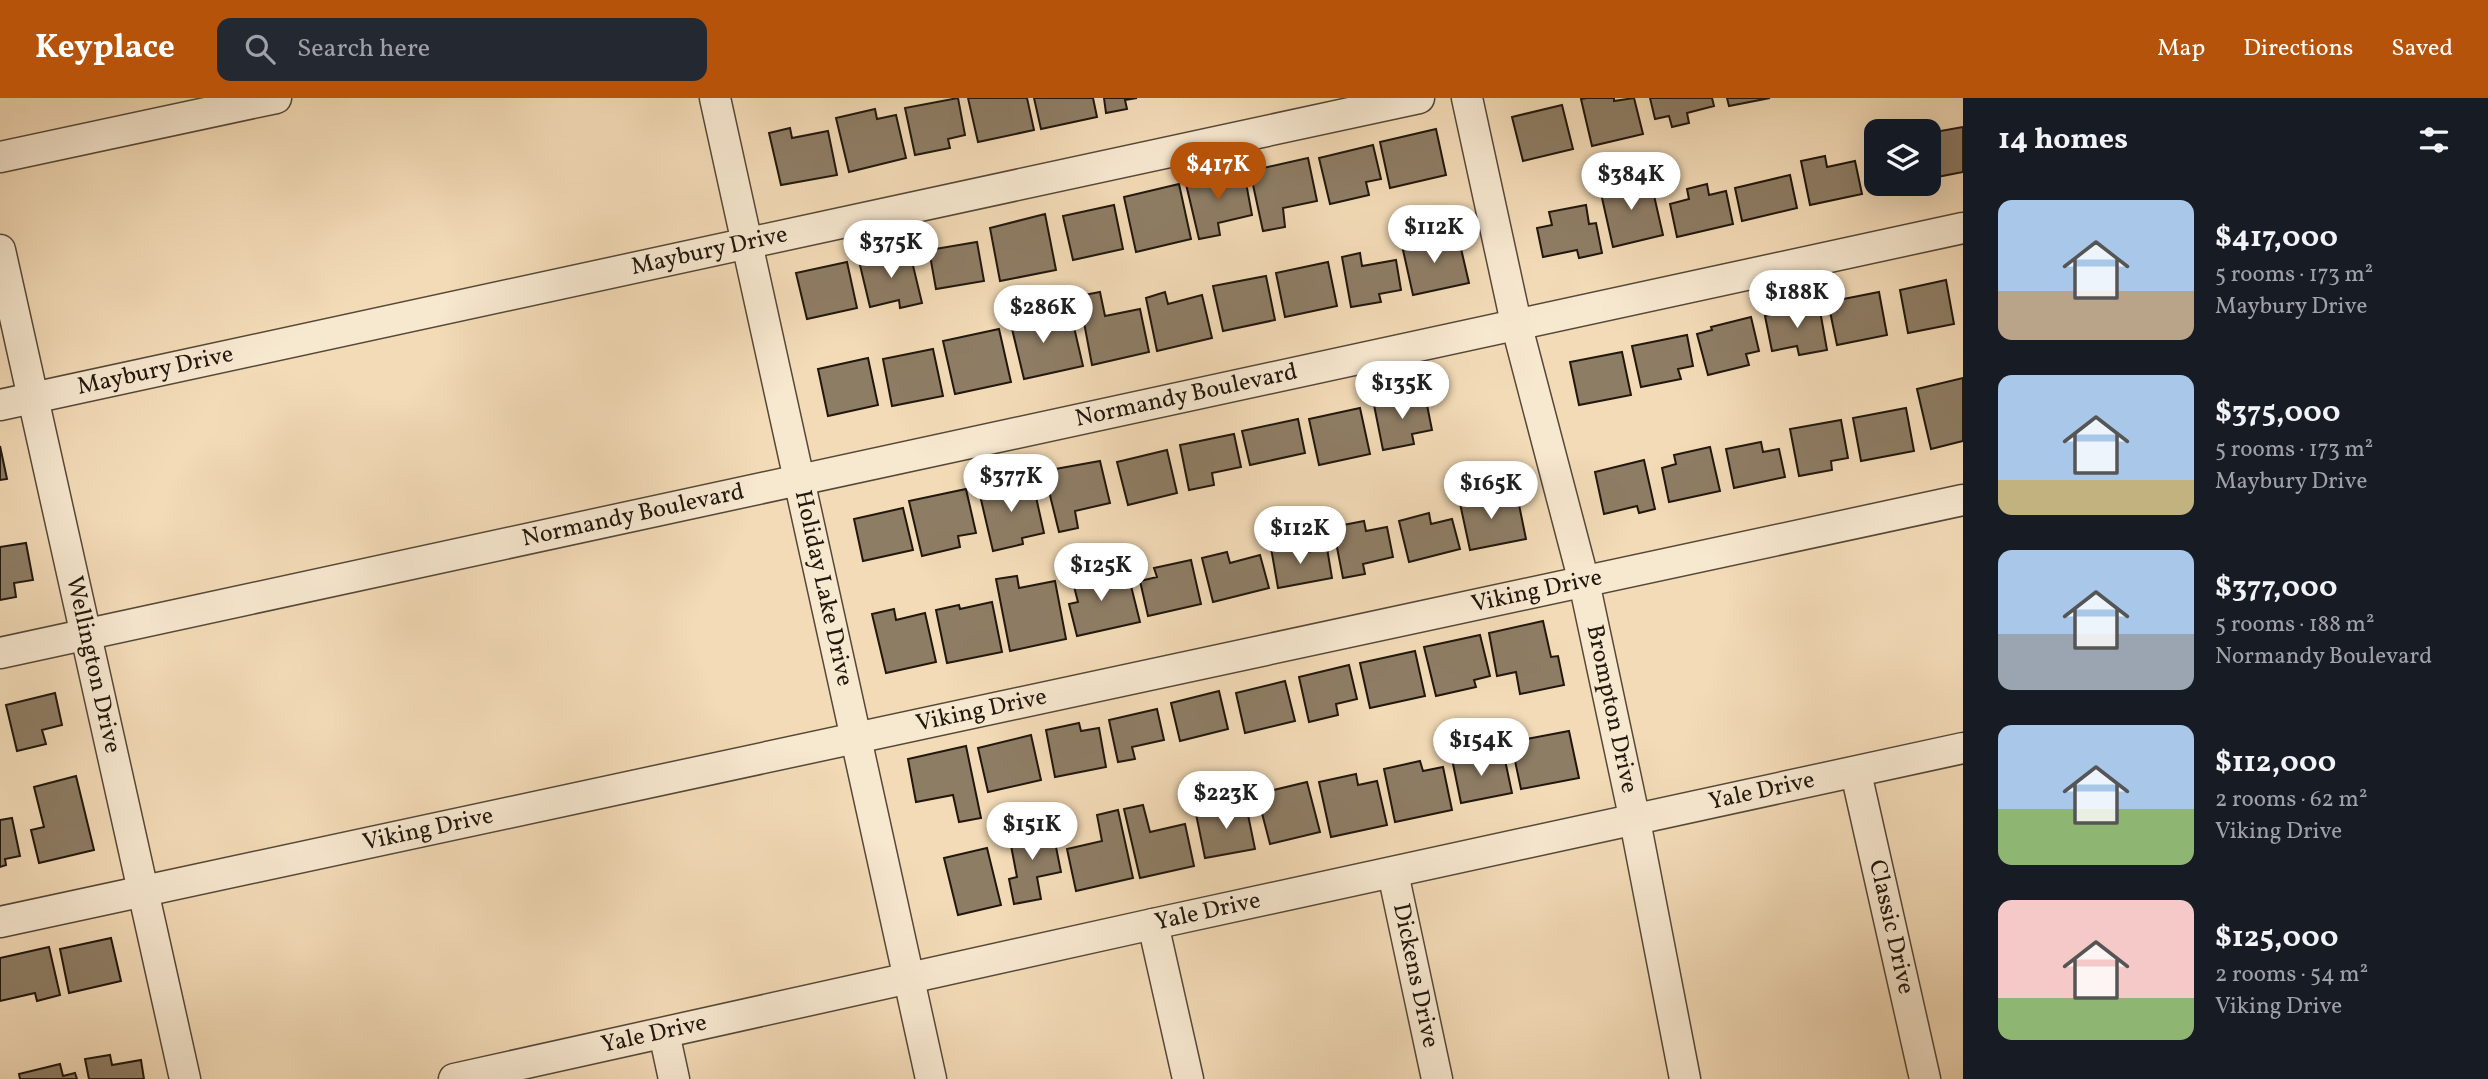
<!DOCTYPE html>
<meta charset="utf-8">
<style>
:root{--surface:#171b24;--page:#242831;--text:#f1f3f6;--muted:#9ea1a6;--accent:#b45309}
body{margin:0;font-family:Vollkorn,serif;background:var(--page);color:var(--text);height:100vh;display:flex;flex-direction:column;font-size:26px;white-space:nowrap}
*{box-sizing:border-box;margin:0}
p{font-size:23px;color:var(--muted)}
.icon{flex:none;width:38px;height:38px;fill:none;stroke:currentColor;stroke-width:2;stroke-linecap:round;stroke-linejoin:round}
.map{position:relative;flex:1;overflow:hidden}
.drawer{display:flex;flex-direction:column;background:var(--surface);width:525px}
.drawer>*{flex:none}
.tools{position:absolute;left:1864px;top:21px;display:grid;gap:14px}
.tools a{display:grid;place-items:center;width:77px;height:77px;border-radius:14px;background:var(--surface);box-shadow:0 7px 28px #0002;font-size:35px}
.price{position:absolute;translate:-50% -60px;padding:0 16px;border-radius:24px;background:#fff;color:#222;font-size:23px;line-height:46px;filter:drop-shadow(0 2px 4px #0008)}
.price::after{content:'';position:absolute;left:50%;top:42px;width:21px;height:16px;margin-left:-10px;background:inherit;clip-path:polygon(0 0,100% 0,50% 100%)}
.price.active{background:var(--accent);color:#fff}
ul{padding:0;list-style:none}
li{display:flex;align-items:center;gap:21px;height:175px;padding:0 35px}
li span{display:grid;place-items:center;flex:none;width:196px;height:140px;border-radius:14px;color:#555}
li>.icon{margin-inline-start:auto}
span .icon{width:84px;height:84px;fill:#fffc;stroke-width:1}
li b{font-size:30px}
h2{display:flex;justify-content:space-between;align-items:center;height:84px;padding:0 35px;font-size:30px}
header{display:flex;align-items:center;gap:42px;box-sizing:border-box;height:98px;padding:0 35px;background:var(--accent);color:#fff}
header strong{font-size:33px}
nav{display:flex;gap:38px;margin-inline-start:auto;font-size:24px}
.search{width:490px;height:63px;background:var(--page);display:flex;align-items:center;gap:18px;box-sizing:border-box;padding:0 24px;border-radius:14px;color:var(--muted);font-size:26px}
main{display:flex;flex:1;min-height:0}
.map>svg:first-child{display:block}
.building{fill:#8e7d65;stroke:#21170d;stroke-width:2}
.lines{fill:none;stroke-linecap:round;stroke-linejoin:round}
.minor-casing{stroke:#564838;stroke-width:33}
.minor{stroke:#f7e8d0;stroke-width:30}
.labels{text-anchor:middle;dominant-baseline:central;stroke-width:5;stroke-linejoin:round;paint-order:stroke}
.street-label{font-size:24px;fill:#21170d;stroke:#f7e8d0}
</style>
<header>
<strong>Keyplace</strong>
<div class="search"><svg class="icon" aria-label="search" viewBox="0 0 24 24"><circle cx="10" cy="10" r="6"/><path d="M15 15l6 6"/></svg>Search here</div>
<nav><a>Map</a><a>Directions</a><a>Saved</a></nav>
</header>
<main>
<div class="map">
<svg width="1963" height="981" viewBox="0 0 1963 981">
<rect width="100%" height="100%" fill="#f3dbb7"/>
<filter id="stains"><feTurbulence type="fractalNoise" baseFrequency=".00286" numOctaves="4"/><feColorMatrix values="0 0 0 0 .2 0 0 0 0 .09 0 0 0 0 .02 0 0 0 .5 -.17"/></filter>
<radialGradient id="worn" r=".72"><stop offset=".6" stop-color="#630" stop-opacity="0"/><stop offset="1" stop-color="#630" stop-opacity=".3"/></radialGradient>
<path class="building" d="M 958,0 L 965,37 L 948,41 L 950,50 L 915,57 L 905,10 Z
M 968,0 L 1027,0 L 1034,32 L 978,44 Z
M 1034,0 L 1093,0 L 1097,19 L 1041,31 Z
M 1104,0 L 1137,0 L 1125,2 L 1127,11 L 1106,15 Z
M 1587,0 L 1614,0 L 1614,3 L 1634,0 L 1643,36 L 1592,48 L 1581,1 Z
M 1650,0 L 1712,0 L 1714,8 L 1687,15 L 1689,25 L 1672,29 L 1669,18 L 1655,21 Z
M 1727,0 L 1770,0 L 1729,8 Z
M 1562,7 L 1573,51 L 1523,63 L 1512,19 Z
M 875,11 L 877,21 L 896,17 L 906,60 L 849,74 L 836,20 Z
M 1963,29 L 1963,74 L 1937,79 L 1929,35 Z
M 790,30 L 792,40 L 828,33 L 837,77 L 781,87 L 769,35 Z
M 1436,31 L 1446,77 L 1390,90 L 1380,44 Z
M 1373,47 L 1381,81 L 1366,84 L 1369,97 L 1330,106 L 1319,60 Z
M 1825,58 L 1827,69 L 1855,63 L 1862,96 L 1810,107 L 1801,63 Z
M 1308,60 L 1317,103 L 1283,110 L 1285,129 L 1263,133 L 1250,73 Z
M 1876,62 L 1876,86 L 1909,86 L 1874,94 L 1868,64 Z
M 1244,74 L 1252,117 L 1218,125 L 1220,137 L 1199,141 L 1186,86 Z
M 1790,77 L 1797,110 L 1742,123 L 1735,90 Z
M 1650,80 L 1663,137 L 1613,149 L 1600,91 Z
M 1179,86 L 1191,141 L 1136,154 L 1124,99 Z
M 1707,86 L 1709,97 L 1726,93 L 1733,126 L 1677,139 L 1670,106 L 1689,101 L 1687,91 Z
M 1114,107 L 1123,151 L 1073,162 L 1063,118 Z
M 1586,107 L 1589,126 L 1596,125 L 1602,155 L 1579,160 L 1577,152 L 1543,159 L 1537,130 L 1552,127 L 1549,114 Z
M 1045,116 L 1056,172 L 1000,183 L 990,130 Z
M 1423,138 L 1426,149 L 1459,142 L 1469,185 L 1413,197 L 1401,143 Z
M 977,144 L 984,183 L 936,191 L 929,152 Z
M 909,151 L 922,205 L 900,210 L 899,202 L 870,209 L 859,163 Z
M 1360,155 L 1362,168 L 1396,162 L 1401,192 L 1379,196 L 1381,204 L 1351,209 L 1342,159 Z
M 847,164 L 857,210 L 807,221 L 796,175 Z
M 1328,164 L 1337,208 L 1285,219 L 1276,175 Z
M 1266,178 L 1275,222 L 1223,233 L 1213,188 Z
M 1946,182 L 1954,226 L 1908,235 L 1900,192 Z
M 1100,194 L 1105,218 L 1140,211 L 1149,254 L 1092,267 L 1079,198 Z
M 1165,194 L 1168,206 L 1202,197 L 1212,240 L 1157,253 L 1146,200 Z
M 1879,194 L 1887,237 L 1837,247 L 1828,204 Z
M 1033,207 L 1039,233 L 1073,225 L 1083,268 L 1024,281 L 1008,214 Z
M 1819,207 L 1827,252 L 1799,257 L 1797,248 L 1772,253 L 1765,218 Z
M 1751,219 L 1759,253 L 1746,256 L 1749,267 L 1708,277 L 1697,236 L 1712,232 L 1711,229 Z
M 999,231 L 1011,284 L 955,296 L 943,243 Z
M 1687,237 L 1693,268 L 1678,271 L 1681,281 L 1641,289 L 1632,248 Z
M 933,251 L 943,298 L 892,308 L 883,261 Z
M 1622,254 L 1631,297 L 1579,307 L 1570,264 Z
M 868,260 L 878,307 L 828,318 L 818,271 Z
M 1963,280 L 1963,343 L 1931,351 L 1917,291 Z
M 1425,297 L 1432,332 L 1412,336 L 1414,346 L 1383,352 L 1374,307 Z
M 1360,310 L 1370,356 L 1319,367 L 1309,321 Z
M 1906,310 L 1914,353 L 1861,363 L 1853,320 Z
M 1298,321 L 1305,355 L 1250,367 L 1242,333 Z
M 1841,322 L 1848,360 L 1831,363 L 1832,372 L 1799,378 L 1790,331 Z
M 1234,336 L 1241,369 L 1212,375 L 1214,387 L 1189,392 L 1180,347 Z
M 1761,344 L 1763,354 L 1779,351 L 1785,379 L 1734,390 L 1726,351 Z
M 0,348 L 7,381 L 0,382 Z
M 1710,349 L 1720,393 L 1669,404 L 1662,370 L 1676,366 L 1674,357 Z
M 1167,352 L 1177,395 L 1128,407 L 1117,364 Z
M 1644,362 L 1655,411 L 1639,415 L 1637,408 L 1604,416 L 1595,374 Z
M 1100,363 L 1110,405 L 1075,413 L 1078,430 L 1059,434 L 1044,373 Z
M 1032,381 L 1044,435 L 1022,440 L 1023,446 L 993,453 L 979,393 Z
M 966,391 L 976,435 L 958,438 L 960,449 L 922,458 L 909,403 Z
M 1476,392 L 1479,405 L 1517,397 L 1526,441 L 1470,452 L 1458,396 Z
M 903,410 L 913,452 L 863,463 L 854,421 Z
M 1429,415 L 1431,426 L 1452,421 L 1460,451 L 1409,464 L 1399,423 Z
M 1364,423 L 1366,433 L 1387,429 L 1393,459 L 1363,466 L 1365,476 L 1343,480 L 1333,429 Z
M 26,445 L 33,482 L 14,485 L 16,499 L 0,502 L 0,449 Z
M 1295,446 L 1297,456 L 1327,450 L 1332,480 L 1278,490 L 1271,450 Z
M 1227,454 L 1230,465 L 1260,457 L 1269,490 L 1213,504 L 1202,460 Z
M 1191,462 L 1201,506 L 1148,518 L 1140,483 L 1157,479 L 1154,470 Z
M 1089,464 L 1095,488 L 1129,480 L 1140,524 L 1077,538 L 1069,506 L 1078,504 L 1069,469 Z
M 1017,478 L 1019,490 L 1055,483 L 1066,541 L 1010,553 L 996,481 Z
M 992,504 L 1002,554 L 947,565 L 936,512 L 959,507 L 960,511 Z
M 894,511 L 896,522 L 925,515 L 936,564 L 886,575 L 872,516 Z
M 1543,523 L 1551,559 L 1558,558 L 1564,587 L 1520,596 L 1516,574 L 1497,578 L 1489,535 Z
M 1480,537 L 1490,578 L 1474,582 L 1476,589 L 1436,598 L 1424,549 Z
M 1415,553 L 1425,598 L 1370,610 L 1360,565 Z
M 1349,567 L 1357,601 L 1336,606 L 1338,617 L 1309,624 L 1299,579 Z
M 1285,583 L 1295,623 L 1245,635 L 1236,595 Z
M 1219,593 L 1228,631 L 1180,643 L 1171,605 Z
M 55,595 L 62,627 L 42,632 L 46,646 L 17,653 L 6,607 Z
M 1157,611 L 1164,642 L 1132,649 L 1135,661 L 1118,664 L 1109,622 Z
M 1079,625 L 1081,633 L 1099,630 L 1106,669 L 1055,679 L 1046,632 Z
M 1569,633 L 1579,680 L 1521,691 L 1511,644 Z
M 1031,637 L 1041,682 L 988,694 L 978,650 Z
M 966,648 L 981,720 L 959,724 L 953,697 L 916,704 L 908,661 Z
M 1481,655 L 1484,666 L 1505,662 L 1512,695 L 1461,705 L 1452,661 Z
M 1420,663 L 1423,673 L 1443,669 L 1452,712 L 1395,724 L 1384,671 Z
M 1356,676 L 1358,687 L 1377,683 L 1387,727 L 1331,739 L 1319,684 Z
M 76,678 L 94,752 L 39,765 L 31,732 L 44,729 L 34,689 Z
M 1307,684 L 1320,734 L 1270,746 L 1257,696 Z
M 1143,707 L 1150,734 L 1185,726 L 1194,768 L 1140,780 L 1124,711 Z
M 1246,707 L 1255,751 L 1205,760 L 1196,716 Z
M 1118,712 L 1133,780 L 1076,793 L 1067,751 L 1102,743 L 1097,717 Z
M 12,720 L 20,758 L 5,761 L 6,767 L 0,769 L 0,722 Z
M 1052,729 L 1061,774 L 1037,779 L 1041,801 L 1014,806 L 1009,781 L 1017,779 L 1009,737 Z
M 987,750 L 1001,807 L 958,817 L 944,760 Z
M 111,840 L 121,883 L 69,895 L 60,851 Z
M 49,849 L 60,897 L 37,903 L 35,895 L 0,903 L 0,860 Z
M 110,957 L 112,967 L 141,962 L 144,981 L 89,981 L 85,961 Z
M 60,966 L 63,978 L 75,975 L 77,981 L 20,981 L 19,976 Z"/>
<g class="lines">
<defs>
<g id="minor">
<path id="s1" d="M 715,0 L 931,981"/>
<path id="s2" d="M 1467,0 L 1516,225 L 1584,484 L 1635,723 L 1685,981"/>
<path d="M 0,59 L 276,0"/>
<path id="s3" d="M 0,152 L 185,981"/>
<path id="s4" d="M 0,307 L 1419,0"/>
<path id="s5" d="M 0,555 L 1963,130"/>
<path id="s6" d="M 1856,675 L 1925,981"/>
<path id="s7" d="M 1393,775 L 1437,981"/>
<path id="s8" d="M 0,824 L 1963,402"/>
<path d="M 1153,826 L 1188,981"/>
<path d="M 664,935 L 674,981"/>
<path id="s9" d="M 454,981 L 1153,826 L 1963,650"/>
</g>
</defs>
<use href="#minor" class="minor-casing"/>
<use href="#minor" class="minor"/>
</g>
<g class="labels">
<g class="street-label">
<text stroke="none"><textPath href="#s4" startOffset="726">Maybury Drive</textPath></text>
<text stroke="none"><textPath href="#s4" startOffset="159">Maybury Drive</textPath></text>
<text stroke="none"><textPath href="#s5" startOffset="1214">Normandy Boulevard</textPath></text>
<text stroke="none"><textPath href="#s5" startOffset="648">Normandy Boulevard</textPath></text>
<text stroke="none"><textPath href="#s1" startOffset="502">Holiday Lake Drive</textPath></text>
<text stroke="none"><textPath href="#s8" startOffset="1572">Viking Drive</textPath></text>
<text stroke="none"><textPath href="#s3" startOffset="425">Wellington Drive</textPath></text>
<text stroke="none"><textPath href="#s2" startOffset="628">Brompton Drive</textPath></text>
<text stroke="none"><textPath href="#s8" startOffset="1004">Viking Drive</textPath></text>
<text stroke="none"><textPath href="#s9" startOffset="1339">Yale Drive</textPath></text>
<text stroke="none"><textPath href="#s8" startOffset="438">Viking Drive</textPath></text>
<text stroke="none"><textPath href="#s9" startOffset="772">Yale Drive</textPath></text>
<text stroke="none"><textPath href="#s6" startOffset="158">Classic Drive</textPath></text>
<text stroke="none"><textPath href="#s7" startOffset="105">Dickens Drive</textPath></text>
<text stroke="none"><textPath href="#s9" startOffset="205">Yale Drive</textPath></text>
</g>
</g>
<rect width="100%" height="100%" filter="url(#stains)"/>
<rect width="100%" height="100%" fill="url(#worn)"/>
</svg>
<div class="tools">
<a><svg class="icon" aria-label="layers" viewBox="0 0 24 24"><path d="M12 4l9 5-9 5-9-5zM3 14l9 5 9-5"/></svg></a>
</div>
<b class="price active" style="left:1218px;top:104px">$417K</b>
<b class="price" style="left:1631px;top:114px">$384K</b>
<b class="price" style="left:1434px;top:167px">$112K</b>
<b class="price" style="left:891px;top:182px">$375K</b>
<b class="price" style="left:1797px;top:232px">$188K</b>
<b class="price" style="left:1043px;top:247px">$286K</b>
<b class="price" style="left:1402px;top:323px">$135K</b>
<b class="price" style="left:1011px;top:416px">$377K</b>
<b class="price" style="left:1491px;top:423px">$165K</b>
<b class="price" style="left:1300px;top:468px">$112K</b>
<b class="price" style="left:1101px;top:505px">$125K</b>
<b class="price" style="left:1481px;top:680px">$154K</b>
<b class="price" style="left:1226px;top:733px">$223K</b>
<b class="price" style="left:1032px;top:764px">$151K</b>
</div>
<section class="drawer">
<h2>14 homes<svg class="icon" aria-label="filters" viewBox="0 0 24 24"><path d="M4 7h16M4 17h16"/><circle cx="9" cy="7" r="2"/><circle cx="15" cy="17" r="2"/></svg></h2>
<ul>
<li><span style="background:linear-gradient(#a9c7e8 65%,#b9a48a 0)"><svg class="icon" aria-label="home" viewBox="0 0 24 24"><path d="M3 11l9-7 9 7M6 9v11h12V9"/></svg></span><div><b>$417,000</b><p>5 rooms · 173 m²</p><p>Maybury Drive</p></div></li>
<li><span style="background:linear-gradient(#a9c7e8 75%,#c2b280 0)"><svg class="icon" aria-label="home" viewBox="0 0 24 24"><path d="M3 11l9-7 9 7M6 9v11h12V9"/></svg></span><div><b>$375,000</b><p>5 rooms · 173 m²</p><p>Maybury Drive</p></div></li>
<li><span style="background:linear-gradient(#a9c7e8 60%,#9aa5b1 0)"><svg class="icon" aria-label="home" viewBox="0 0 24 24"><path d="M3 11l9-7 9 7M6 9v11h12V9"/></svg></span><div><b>$377,000</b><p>5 rooms · 188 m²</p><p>Normandy Boulevard</p></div></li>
<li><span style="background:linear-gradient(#a9c7e8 60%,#8fb573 0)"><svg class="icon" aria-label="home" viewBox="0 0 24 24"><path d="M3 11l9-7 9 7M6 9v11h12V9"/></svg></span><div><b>$112,000</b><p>2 rooms · 62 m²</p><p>Viking Drive</p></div></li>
<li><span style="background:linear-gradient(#f6c9c9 70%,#8fb573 0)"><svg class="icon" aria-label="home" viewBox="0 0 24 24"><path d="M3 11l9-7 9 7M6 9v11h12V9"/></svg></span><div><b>$125,000</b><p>2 rooms · 54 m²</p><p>Viking Drive</p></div></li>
</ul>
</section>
</main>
